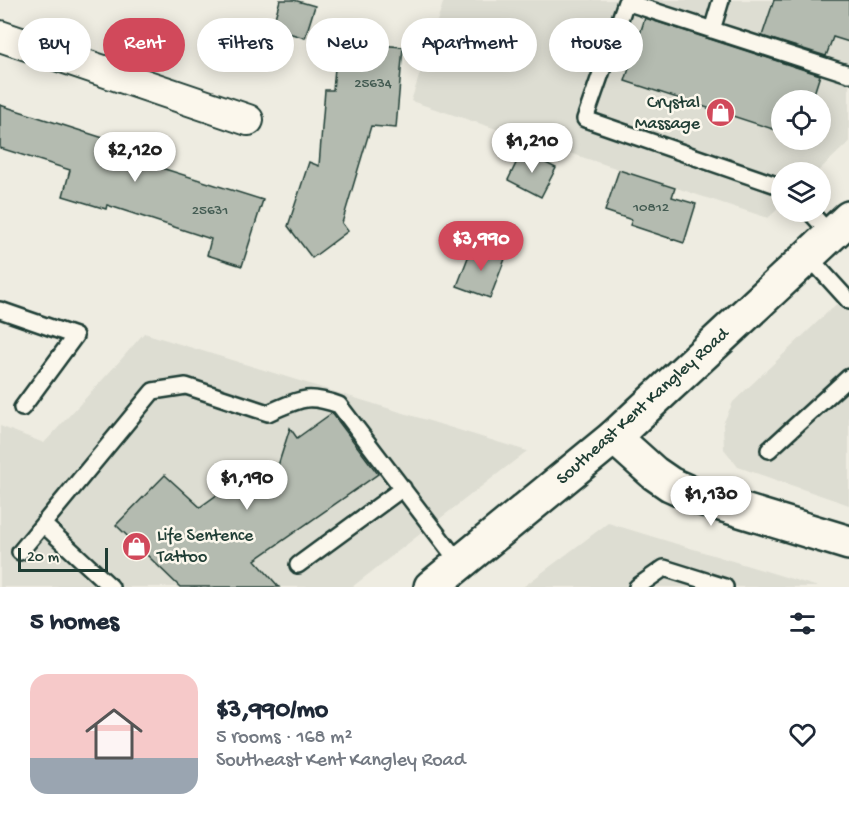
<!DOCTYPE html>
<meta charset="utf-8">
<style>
:root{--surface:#fff;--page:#f6f6f7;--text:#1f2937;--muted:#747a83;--accent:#d1495b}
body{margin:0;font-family:"Gochi Hand",sans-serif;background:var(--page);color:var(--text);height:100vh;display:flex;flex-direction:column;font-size:22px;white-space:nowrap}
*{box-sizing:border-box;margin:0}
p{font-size:20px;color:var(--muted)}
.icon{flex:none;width:33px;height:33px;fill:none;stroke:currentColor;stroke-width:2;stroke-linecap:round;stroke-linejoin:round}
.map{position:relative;height:587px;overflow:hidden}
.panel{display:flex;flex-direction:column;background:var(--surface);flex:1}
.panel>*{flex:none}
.guide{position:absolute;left:18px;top:18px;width:813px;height:54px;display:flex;gap:12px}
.fabs{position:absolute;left:771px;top:90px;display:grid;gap:12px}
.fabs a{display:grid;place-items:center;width:60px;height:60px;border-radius:50%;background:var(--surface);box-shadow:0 3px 15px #0003;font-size:30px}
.scale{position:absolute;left:18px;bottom:15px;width:90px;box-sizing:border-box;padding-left:6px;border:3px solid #1f3d34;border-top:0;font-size:16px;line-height:21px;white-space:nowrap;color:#1f3d34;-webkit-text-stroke:4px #fbf7ec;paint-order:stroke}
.price{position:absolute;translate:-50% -51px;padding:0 14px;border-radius:21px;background:#fff;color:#222;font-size:20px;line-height:39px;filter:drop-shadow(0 2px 3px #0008)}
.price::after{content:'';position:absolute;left:50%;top:36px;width:18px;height:14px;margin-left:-9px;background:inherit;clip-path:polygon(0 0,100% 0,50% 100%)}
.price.active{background:var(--accent);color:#fff}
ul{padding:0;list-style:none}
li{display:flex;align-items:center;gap:18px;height:150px;padding:0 30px}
li span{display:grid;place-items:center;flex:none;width:168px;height:120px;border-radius:18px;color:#555}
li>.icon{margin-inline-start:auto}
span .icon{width:72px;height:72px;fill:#fffc;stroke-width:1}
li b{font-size:26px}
h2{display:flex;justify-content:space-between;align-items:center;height:72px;padding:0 30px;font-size:26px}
.tag{padding:0 21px;border-radius:27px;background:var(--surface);box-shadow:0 3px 15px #0003;font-size:21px;line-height:54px}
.tag.active{background:var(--accent);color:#fff}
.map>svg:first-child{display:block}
.built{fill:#ddddd2;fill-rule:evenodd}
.building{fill:#b4bbb0;stroke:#1f3d34;stroke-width:1.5}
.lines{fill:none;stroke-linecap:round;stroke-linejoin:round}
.service-casing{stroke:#1f3d34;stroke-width:20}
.minor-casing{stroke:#1f3d34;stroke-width:34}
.tertiary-casing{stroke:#1f3d34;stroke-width:38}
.primary-casing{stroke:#1f3d34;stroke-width:38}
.service{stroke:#fbf7ec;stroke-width:15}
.minor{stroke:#fbf7ec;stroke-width:30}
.tertiary{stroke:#fbf7ec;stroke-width:33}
.primary{stroke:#fbf7ec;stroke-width:33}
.labels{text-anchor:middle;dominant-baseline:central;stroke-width:5;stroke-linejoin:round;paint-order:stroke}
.number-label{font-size:15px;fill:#445c53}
.poi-label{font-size:18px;fill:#1f3d34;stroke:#fbf7ec;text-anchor:end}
.street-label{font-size:18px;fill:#1f3d34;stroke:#fbf7ec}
</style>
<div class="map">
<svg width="849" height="587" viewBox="0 0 849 587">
<rect width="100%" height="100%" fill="#eeece1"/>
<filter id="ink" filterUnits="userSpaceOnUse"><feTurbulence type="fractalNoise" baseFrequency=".0167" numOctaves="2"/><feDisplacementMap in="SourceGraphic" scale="12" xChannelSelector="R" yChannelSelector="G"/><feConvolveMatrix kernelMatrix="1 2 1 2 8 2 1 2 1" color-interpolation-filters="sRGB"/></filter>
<g filter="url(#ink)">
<path class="built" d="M 444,0 L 849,0 L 849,142 L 817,172 L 782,172 L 781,206 L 768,218 L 411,101 ZM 782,100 L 820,100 L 820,140 L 782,140 Z
M 849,292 L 849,505 L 738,467 L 724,449 L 723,424 L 733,402 Z
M 144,333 L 527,451 L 352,587 L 0,587 L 0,426 L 44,443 L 118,363 Z
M 608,523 L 818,587 L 523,587 Z"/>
<path class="building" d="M 280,0 L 294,0 L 315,6 L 305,38 L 272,28 Z
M 774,0 L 849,0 L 849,42 L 833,37 L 826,56 L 762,36 Z
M 645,18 L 820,75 L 812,100 L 782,100 L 782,132 L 625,81 Z
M 367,44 L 403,47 L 396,128 L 371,126 L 342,223 L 348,231 L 312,258 L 288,226 L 309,162 L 319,166 L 325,90 L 333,90 L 337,46 L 367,49 Z
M 0,105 L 122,144 L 120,149 L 153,159 L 152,165 L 263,200 L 242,266 L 207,255 L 211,239 L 107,205 L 106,209 L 63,196 L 70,170 L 0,148 Z
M 522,151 L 556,168 L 541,197 L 508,180 Z
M 619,170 L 675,188 L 672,197 L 696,204 L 684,243 L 630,225 L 632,220 L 605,211 Z
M 472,247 L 505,259 L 490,298 L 457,286 Z
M 332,413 L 378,474 L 255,560 L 279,587 L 180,587 L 116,525 L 165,475 L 200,507 L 257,466 L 276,472 L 290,428 L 297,438 Z"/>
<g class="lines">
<defs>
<path id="service" d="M 712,30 L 721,0
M 782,187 L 585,119 L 626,2 L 849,74
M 810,212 L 831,235
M 809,257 L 849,301
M 0,310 L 75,336 L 22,408
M 769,450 L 849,377
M 43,524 L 111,587
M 20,552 L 153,391 L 186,386 L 268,413 C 299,400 305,393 339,405 L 460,564
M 298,565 L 403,488
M 637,587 L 664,568 L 725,587"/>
<path id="minor" d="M 0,36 L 248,120"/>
<path id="tertiary" d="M 614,437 L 654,473 L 670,484 L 701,498 L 849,543"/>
<path id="primary" d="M 431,587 L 614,437 L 849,218"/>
</defs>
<use href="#service" class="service-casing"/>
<use href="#minor" class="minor-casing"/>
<use href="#tertiary" class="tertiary-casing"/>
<use href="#primary" class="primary-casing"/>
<use href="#service" class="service"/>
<use href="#minor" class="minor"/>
<use href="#tertiary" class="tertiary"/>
<use href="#primary" class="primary"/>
</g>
</g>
<defs>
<symbol id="shop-disc" viewBox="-11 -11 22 22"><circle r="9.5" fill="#d1495b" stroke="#fbf7ec"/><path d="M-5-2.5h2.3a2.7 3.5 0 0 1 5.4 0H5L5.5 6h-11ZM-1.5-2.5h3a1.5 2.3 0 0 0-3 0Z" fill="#fff"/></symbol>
</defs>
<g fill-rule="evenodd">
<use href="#shop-disc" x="704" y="96" width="33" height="33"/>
<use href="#shop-disc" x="120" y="530" width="33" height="33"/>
</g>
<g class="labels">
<g class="number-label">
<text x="373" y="84">25634</text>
<text x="651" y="208">10812</text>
<text x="210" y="211">25631</text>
</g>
<g class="poi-label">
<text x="700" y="103">Crystal<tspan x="700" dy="21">Massage</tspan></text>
<text x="157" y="536" text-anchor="start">Life Sentence<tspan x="157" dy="21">Tattoo</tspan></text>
</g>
<g class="street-label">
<text transform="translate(643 407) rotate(-42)">Southeast Kent Kangley Road</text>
</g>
</g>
</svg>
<div class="fabs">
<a><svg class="icon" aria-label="locate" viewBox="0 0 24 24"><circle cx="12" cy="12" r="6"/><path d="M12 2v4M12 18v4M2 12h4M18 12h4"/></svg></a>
<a><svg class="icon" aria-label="layers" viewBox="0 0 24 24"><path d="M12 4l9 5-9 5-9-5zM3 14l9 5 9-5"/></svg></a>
</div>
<div class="scale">20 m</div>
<b class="price" style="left:532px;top:174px">$1,210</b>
<b class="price" style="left:135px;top:183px">$2,120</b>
<b class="price active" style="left:481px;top:272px">$3,990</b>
<b class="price" style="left:247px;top:511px">$1,190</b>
<b class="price" style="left:711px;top:527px">$1,130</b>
<div class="guide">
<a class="tag">Buy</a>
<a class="tag active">Rent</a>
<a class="tag">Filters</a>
<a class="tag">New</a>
<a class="tag">Apartment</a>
<a class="tag">House</a>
</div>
</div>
<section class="panel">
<h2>5 homes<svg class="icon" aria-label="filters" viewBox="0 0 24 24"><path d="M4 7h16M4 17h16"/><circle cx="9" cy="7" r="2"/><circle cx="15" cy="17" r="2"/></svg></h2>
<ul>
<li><span style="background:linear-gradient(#f6c9c9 70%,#9aa5b1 0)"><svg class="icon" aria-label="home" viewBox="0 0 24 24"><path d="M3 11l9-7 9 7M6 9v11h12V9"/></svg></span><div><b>$3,990/mo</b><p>5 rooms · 168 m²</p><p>Southeast Kent Kangley Road</p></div><svg class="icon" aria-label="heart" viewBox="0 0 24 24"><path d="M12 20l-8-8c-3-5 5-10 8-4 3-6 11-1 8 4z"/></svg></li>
</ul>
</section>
